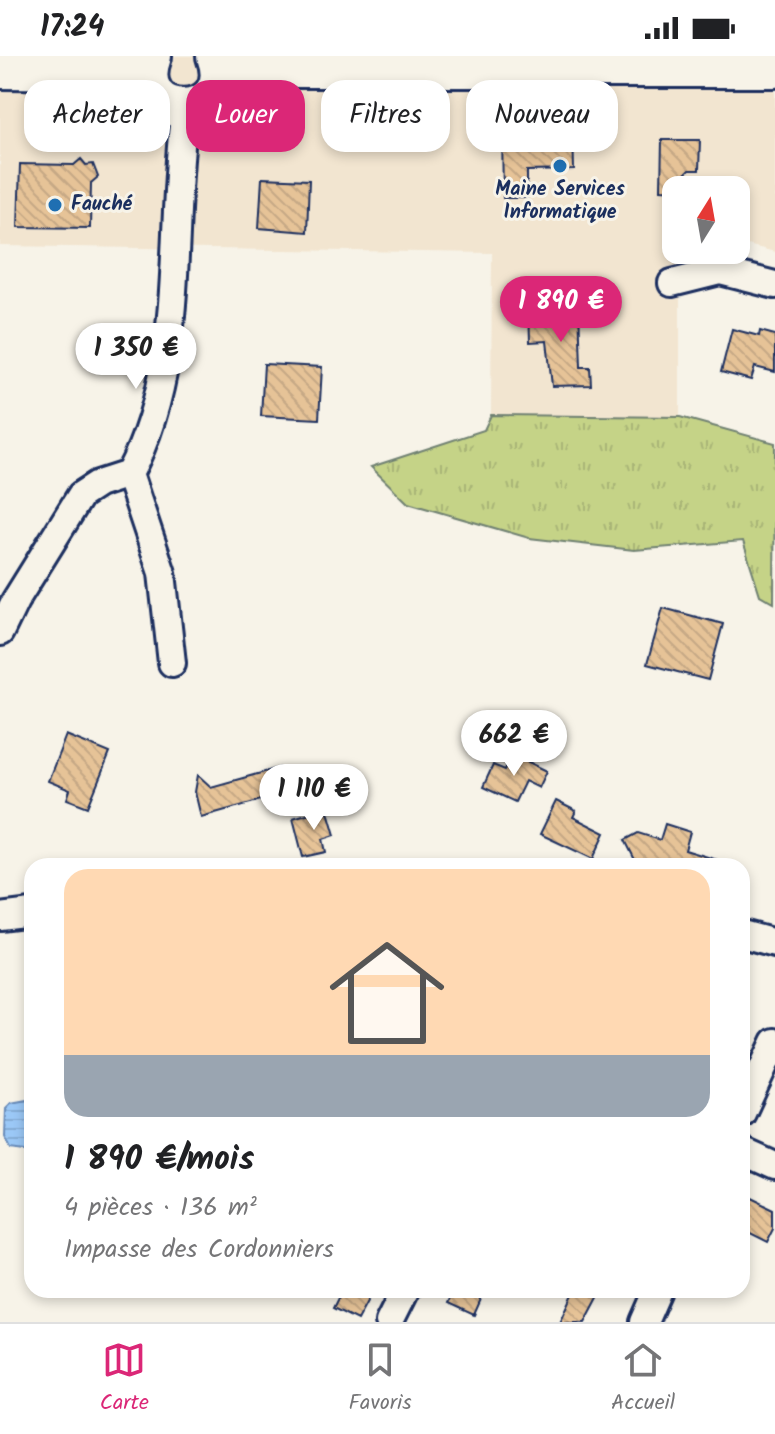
<!DOCTYPE html>
<html lang="fr">
<meta charset="utf-8">
<style>
:root{--surface:#fff;--page:#f6f6f6;--text:#202124;--muted:#757577;--line:#e0e0e0;--accent:#db2777}
body{margin:0;font-family:Kalam,sans-serif;background:var(--page);color:var(--text);height:100vh;display:flex;flex-direction:column;font-size:30px;white-space:nowrap}
*{box-sizing:border-box;margin:0}
p{font-size:26px;color:var(--muted)}
.icon{flex:none;width:44px;height:44px;fill:none;stroke:currentColor;stroke-width:2;stroke-linecap:round;stroke-linejoin:round}
.map{position:relative;flex:1;overflow:hidden}
.side{position:absolute;left:24px;top:802px;width:726px;height:440px;display:flex;flex-direction:column;background:var(--surface);border-radius:24px;box-shadow:0 4px 12px #0003}
.side>*{flex:none}
.guide{position:absolute;left:24px;top:24px;width:728px;height:72px;display:flex;gap:16px}
.needle{width:52px;rotate:11deg}
.fabs{position:absolute;left:662px;top:120px;display:grid;gap:16px}
.fabs a{display:grid;place-items:center;width:88px;height:88px;border-radius:16px;background:var(--surface);box-shadow:0 4px 12px #0003;font-size:40px}
.price{position:absolute;translate:-50% -68px;padding:0 18px;border-radius:28px;background:#fff;color:#222;font-size:26px;line-height:52px;filter:drop-shadow(0 2px 4px #0008)}
.price::after{content:'';position:absolute;left:50%;top:48px;width:24px;height:18px;margin-left:-12px;background:inherit;clip-path:polygon(0 0,100% 0,50% 100%)}
.price.active{background:var(--accent);color:#fff}
ul{padding:0;list-style:none}
li{display:grid;align-content:center;gap:16px;height:424px;padding:0 40px}
li span{display:grid;place-items:center;height:248px;border-radius:24px;color:#555}
li>.icon{margin-inline-start:auto}
span .icon{width:144px;height:144px;fill:#fffc;stroke-width:1}
li b{font-size:34px}
.pill{padding:0 28px;border-radius:24px;background:var(--surface);box-shadow:0 4px 12px #0003;font-size:28px;line-height:72px}
.pill.active{background:var(--accent);color:#fff}
.status{display:flex;justify-content:space-between;align-items:center;height:56px;padding:0 40px;background:var(--surface);direction:ltr}
.status svg{height:22px;fill:currentColor}
.tabs{display:flex;justify-content:space-around;align-items:center;height:112px;border-top:2px solid var(--line);background:var(--surface);font-size:22px;color:var(--muted)}
.tabs a{display:grid;justify-items:center;gap:4px}
.tabs .active{color:var(--accent)}
.map>svg:first-child{display:block}
.built{fill:#f2e5d0}
.grass{fill:url(#grass-tufts);stroke:#708172;stroke-width:2}
.water{fill:url(#water-rules);stroke:#688bb9;stroke-width:2}
.building{fill:url(#building-back-hatch);stroke:#1b2f5e;stroke-width:2}
.lines{fill:none;stroke-linecap:round;stroke-linejoin:round}
.street-casing{stroke:#1b2f5e;stroke-width:32}
.secondary-casing{stroke:#1b2f5e;stroke-width:44}
.street{stroke:#f7f3e8;stroke-width:26}
.secondary{stroke:#f7f3e8;stroke-width:38}
.poi-dot{fill:#1f6fb2;stroke:#f7f3e8;stroke-width:3}
.labels{text-anchor:middle;dominant-baseline:central;stroke-width:6;stroke-linejoin:round;paint-order:stroke}
.poi-label{font-size:20px;font-weight:bold;fill:#1b2f5e;stroke:#f7f3e8}
</style>
<div class="status"><b>17:24</b><svg viewBox="0 0 49 12"><path d="M0 12V9h3v3zM5 12V6h3v6zM10 12V3h3v9zM15 12V0h3v12zM26 1h20v11H26zM47 4h2v5h-2z"/></svg></div>
<div class="map">
<svg width="775" height="1266" viewBox="0 0 775 1266">
<defs>
<pattern id="grass-tufts" width="24" height="20" patternUnits="userSpaceOnUse" patternTransform="scale(2)"><rect width="24" height="20" fill="#c5d387"/><path d="M3 7l-1-3M5 7V3M7 7l1-3M15 17l-1-3M17 17v-4M19 17l1-3" fill="none" stroke="#a9b577"/></pattern>
<pattern id="water-rules" width="6" height="5" patternUnits="userSpaceOnUse" patternTransform="scale(2)"><rect width="6" height="5" fill="#9bc8f6"/><path d="M0 2.5h6" fill="none" stroke="#85acd5"/></pattern>
<pattern id="building-back-hatch" width="6" height="6" patternUnits="userSpaceOnUse" patternTransform="scale(2)"><rect width="6" height="6" fill="#e6c397"/><path d="M-1 5l2 2M0 0l6 6M5-1l2 2" fill="none" stroke="#c5a885"/></pattern>
</defs>
<rect width="100%" height="100%" fill="#f7f3e8"/>
<filter id="ink" filterUnits="userSpaceOnUse"><feTurbulence type="fractalNoise" baseFrequency=".0125" numOctaves="2"/><feDisplacementMap in="SourceGraphic" scale="16" xChannelSelector="R" yChannelSelector="G"/><feConvolveMatrix kernelMatrix="1 2 1 2 8 2 1 2 1" color-interpolation-filters="sRGB"/></filter>
<g filter="url(#ink)">
<path class="built" d="M 0,0 L 775,0 L 775,196 L 736,186 L 736,134 L 676,134 L 676,194 L 680,194 L 680,361 L 491,359 L 492,197 L 0,190 Z"/>
<path class="grass" d="M 491,359 L 680,361 L 775,387 L 774,547 L 760,539 L 743,485 L 634,494 L 529,482 L 408,447 L 371,411 L 484,374 Z"/>
<path class="water" d="M 32,1043 L 32,1096 L 11,1093 L 5,1081 L 6,1052 L 11,1047 Z"/>
<path class="building" d="M 573,72 L 574,114 L 527,115 L 527,142 L 503,142 L 502,73 Z
M 662,84 L 700,84 L 699,114 L 689,114 L 678,125 L 678,134 L 661,133 Z
M 81,103 L 86,109 L 93,108 L 98,121 L 91,127 L 90,172 L 18,171 L 20,108 L 74,109 Z
M 262,122 L 309,124 L 307,176 L 259,172 Z
M 579,251 L 581,311 L 590,311 L 591,329 L 552,330 L 547,285 L 530,286 L 529,253 Z
M 732,273 L 759,280 L 760,275 L 775,279 L 775,316 L 755,311 L 751,324 L 721,316 Z
M 264,308 L 322,311 L 319,363 L 261,360 Z
M 663,552 L 723,568 L 708,624 L 647,608 Z
M 66,679 L 110,697 L 88,751 L 67,743 L 70,734 L 48,725 Z
M 512,698 L 547,715 L 539,732 L 525,725 L 515,746 L 483,731 L 493,709 L 505,714 Z
M 279,712 L 286,737 L 201,761 L 195,736 L 198,719 L 211,731 Z
M 556,745 L 576,755 L 573,761 L 605,777 L 593,803 L 540,778 Z
M 327,752 L 335,779 L 323,783 L 326,796 L 303,801 L 293,762 Z
M 665,768 L 690,776 L 685,794 L 724,806 L 724,810 L 638,810 L 625,784 L 638,777 L 660,784 Z
M 742,1137 L 775,1153 L 775,1172 L 768,1186 L 742,1173 Z
M 342,1234 L 373,1234 L 357,1264 L 333,1252 Z
M 454,1234 L 485,1234 L 474,1259 L 448,1247 Z
M 575,1234 L 602,1234 L 585,1266 L 560,1266 Z"/>
<g class="lines">
<defs>
<path id="street" d="M 672,227 L 720,215 L 775,229
M 0,576 L 15,545 L 81,439 L 98,428 L 129,418
M 172,607 L 162,517 L 129,418 C 188,306 168,174 185,53
M 0,861 L 32,857
M 742,878 L 775,887
M 742,1057 L 775,986
M 742,1095 L 775,1110
M 389,1266 L 405,1234
M 644,1266 L 658,1234"/>
<path id="secondary" d="M 152,0 C 127,70 241,68 216,0
M 219,9 L 289,12 L 775,12
M 0,13 L 116,14 L 148,11"/>
</defs>
<use href="#street" class="street-casing"/>
<use href="#secondary" class="secondary-casing"/>
<use href="#street" class="street"/>
<use href="#secondary" class="secondary"/>
</g>
</g>
<g class="poi-dot">
<circle cx="560" cy="110" r="8"/>
<circle cx="55" cy="149" r="8"/>
</g>
<g class="labels">
<g class="poi-label">
<text x="560" y="134">Maine Services<tspan x="560" dy="23">Informatique</tspan></text>
<text x="71" y="149" text-anchor="start">Fauché</text>
</g>
</g>
</svg>
<div class="fabs">
<a><svg class="needle" viewBox="-14 -14 28 28"><path d="M0-13l5 13h-10z" fill="#e53935"/><path d="M0 13l5-13h-10z" fill="#757577"/></svg></a>
</div>
<b class="price active" style="left:561px;top:288px">1 890 €</b>
<b class="price" style="left:136px;top:335px">1 350 €</b>
<b class="price" style="left:514px;top:722px">662 €</b>
<b class="price" style="left:314px;top:776px">1 110 €</b>
<div class="guide">
<a class="pill">Acheter</a>
<a class="pill active">Louer</a>
<a class="pill">Filtres</a>
<a class="pill">Nouveau</a>
</div>
<section class="side">
<ul>
<li><span style="background:linear-gradient(#ffd9b3 75%,#9aa5b1 0)"><svg class="icon" aria-label="home" viewBox="0 0 24 24"><path d="M3 11l9-7 9 7M6 9v11h12V9"/></svg></span><div><b>1 890 €/mois</b><p>4 pièces · 136 m²</p><p>Impasse des Cordonniers</p></div></li>
</ul>
</section>
</div>
<nav class="tabs">
<a class="active"><svg class="icon" aria-label="map" viewBox="0 0 24 24"><path d="M3 6l6-2 6 2 6-2v14l-6 2-6-2-6 2zM9 4v14M15 6v14"/></svg>Carte</a>
<a><svg class="icon" aria-label="saved" viewBox="0 0 24 24"><path d="M7 4h10v16l-5-4-5 4z"/></svg>Favoris</a>
<a><svg class="icon" aria-label="home" viewBox="0 0 24 24"><path d="M3 11l9-7 9 7M6 9v11h12V9"/></svg>Accueil</a>
</nav>
